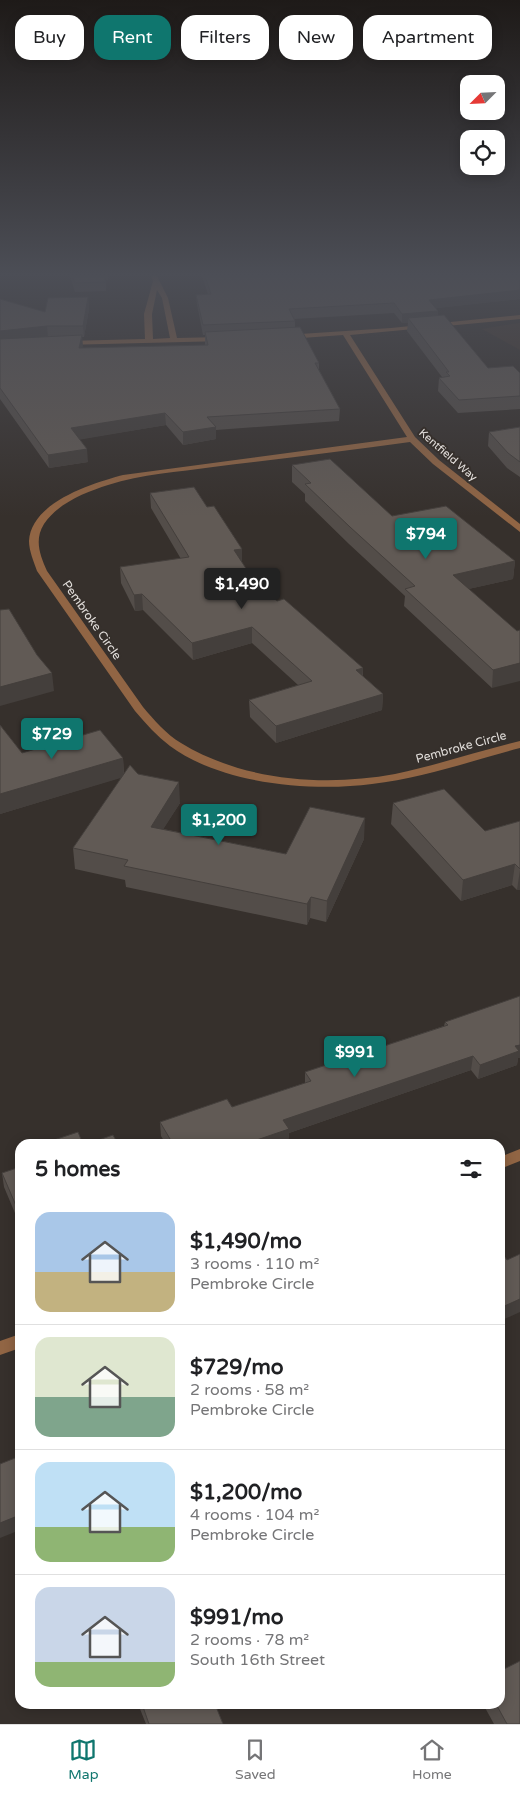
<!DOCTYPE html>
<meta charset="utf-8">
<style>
:root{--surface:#fff;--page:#f6f6f6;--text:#202124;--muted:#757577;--line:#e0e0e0;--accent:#0f766e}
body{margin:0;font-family:"Varela Round",sans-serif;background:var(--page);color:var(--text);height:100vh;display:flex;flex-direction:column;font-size:19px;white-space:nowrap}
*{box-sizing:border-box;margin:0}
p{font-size:16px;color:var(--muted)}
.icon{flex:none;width:28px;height:28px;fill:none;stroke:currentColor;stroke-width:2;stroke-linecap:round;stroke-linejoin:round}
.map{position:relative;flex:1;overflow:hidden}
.drawer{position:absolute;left:15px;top:1139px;width:490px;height:570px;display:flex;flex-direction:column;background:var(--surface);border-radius:15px;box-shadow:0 2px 12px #0003}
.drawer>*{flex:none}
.top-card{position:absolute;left:15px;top:15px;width:490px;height:45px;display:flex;gap:10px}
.needle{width:32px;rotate:246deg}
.buttons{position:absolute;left:460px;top:75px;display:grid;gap:10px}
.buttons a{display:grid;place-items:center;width:45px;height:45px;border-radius:10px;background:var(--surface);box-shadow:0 2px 12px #0003;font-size:25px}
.price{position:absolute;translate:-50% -42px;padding:0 11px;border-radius:5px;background:var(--accent);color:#fff;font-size:16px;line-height:32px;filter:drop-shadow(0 1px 2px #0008)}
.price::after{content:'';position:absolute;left:50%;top:30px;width:15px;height:11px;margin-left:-8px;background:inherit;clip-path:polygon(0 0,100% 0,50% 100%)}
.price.current{background:#222;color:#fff}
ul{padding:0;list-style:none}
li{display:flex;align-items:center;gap:15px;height:125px;padding:0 20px}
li+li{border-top:1px solid var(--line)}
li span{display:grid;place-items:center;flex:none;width:140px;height:100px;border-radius:15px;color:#555}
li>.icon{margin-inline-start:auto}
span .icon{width:60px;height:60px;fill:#fffc;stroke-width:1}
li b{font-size:21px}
h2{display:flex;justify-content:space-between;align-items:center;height:60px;padding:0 20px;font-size:21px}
.chip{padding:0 18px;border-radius:15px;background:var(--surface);box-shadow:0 2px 12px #0003;font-size:18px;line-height:45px}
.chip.current{background:var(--accent);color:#fff}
.tab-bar{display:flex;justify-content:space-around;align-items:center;height:70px;border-top:1px solid var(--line);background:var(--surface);font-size:14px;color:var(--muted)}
.tab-bar a{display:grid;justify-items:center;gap:2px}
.tab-bar .current{color:var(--accent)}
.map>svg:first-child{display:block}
.built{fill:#42362e}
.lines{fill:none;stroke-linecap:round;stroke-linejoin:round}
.minor{fill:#916544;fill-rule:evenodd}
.wall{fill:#534d49}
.shaded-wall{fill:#443f3c}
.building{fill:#615a55;stroke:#443f3c}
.labels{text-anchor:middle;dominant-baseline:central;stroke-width:4;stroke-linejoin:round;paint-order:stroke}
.far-street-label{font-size:11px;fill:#e3dfdc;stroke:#36302c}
.street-label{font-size:12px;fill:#e3dfdc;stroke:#36302c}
</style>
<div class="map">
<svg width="520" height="1724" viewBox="0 0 520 1724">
<rect width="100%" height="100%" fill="#36302c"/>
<path class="built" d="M 520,323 L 520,350 L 482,329 L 512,324 Z"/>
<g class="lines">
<path class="minor" d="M 151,276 L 157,276 L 168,298 L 177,338 L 221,337 L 225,339 L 224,341 L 63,345 L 63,341 L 66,341 L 145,339 L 144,314 L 153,281 ZM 157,290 L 162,298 L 170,338 L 153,339 L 152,314 Z
M 520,315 L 520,319 L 350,335 L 415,437 L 439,460 L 520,524 L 520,532 L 433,464 L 410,442 C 345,451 279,459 213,467 C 178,472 142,474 108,485 C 86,492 58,503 44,524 C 34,540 40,555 47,571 L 143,707 C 154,720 166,734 181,743 C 243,781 325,787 395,774 C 438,765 478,751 520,741 L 520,748 C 471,761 423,778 372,784 C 311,792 221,784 170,746 C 157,736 146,724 135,711 L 37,571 C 34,562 29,551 29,541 C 31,502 93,483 123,475 L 407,437 L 343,335 L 288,339 L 285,339 L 285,335 L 391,328 Z
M 520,1149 L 520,1161 L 500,1169 L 500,1157 Z
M 20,1334 L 20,1348 L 0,1355 L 0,1341 Z"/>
</g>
<path class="wall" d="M 70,276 L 108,276 L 108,280 L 106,280 L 106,291 L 75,292 Z
M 202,276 L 520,276 L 520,299 L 436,308 L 438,316 L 488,368 L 520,373 L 520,409 L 458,413 L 438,391 L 439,378 L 442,377 L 407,331 L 408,323 L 402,323 L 394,313 L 294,319 L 295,321 L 295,327 L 319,363 L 319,370 L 340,409 L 339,421 L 216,430 L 216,439 L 183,445 L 166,425 L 80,439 L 88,462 L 49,468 L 0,399 L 0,299 L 45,312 L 88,297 L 89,309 L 84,337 L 82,337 L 82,348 L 205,345 L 205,335 L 203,335 L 197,304 L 196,295 L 208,294 Z
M 520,427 L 520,477 L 507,468 L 488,446 L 489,432 Z
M 292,465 L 392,516 L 515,561 L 513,579 L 468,589 L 517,631 L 492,688 L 404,606 L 405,596 L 349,544 L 305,501 L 305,494 L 292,482 Z
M 150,493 L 207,507 L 242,549 L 242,563 L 264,596 L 277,601 L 363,668 L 363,676 L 383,694 L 382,710 L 276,743 L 250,717 L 249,700 L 298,685 L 252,643 L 193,660 L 143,610 L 135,611 L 121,583 L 120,567 L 181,559 L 151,508 Z
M 0,725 L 22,753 L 123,758 L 124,774 L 138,774 L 180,803 L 163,829 L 286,854 L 364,839 L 326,922 L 310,918 L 307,925 L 126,887 L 125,880 L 75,869 L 73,848 L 122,777 L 0,814 Z
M 393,803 L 485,831 L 520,821 L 520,890 L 517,890 L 512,885 L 461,901 L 391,824 Z
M 445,1022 L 518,1058 L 517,1065 L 478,1079 L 471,1070 L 289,1133 L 288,1143 L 286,1144 L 166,1144 L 161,1136 L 160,1122 L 232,1107 L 305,1083 L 305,1072 L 444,1026 Z
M 20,1167 L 20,1225 L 4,1187 L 2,1173 Z
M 138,1704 L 215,1704 L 223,1724 L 146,1724 Z
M 483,1704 L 500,1704 L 520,1724 L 494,1724 Z"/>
<path class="shaded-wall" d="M 520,290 L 520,299 L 429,309 L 429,300 Z
M 88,297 L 89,309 L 84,337 L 83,326 Z
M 438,311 L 438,320 L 408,318 L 408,323 L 402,323 L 402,314 Z
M 47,326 L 48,338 L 0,343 L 0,331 Z
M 82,335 L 83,346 L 80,360 L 79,348 Z
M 165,413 L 166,425 L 72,441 L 71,428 Z
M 216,427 L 216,439 L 183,445 L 183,432 Z
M 87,449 L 88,462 L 49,468 L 48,455 Z
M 242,549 L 242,565 L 234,550 Z
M 515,561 L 513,579 L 451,593 L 453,575 Z
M 142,594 L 143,610 L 135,611 L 134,595 Z
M 252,627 L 252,643 L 193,660 L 192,643 Z
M 520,663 L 520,681 L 492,688 L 493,670 Z
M 363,668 L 362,684 L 356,670 Z
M 52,673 L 54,691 L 0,706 L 0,687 Z
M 383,694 L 382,710 L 276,743 L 276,726 Z
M 123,758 L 124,777 L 0,814 L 0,794 Z
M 179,782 L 180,803 L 152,847 L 151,827 Z
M 365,818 L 364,839 L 326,922 L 327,901 Z
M 515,864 L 512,885 L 461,901 L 463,880 Z
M 520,870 L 520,890 L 517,890 Z
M 311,897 L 310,918 L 307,925 L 307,904 Z
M 520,1045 L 520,1058 L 518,1058 L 517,1065 L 478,1079 L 480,1065 L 515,1046 Z
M 473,1056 L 471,1070 L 289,1133 L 288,1143 L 286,1144 L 245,1144 L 283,1120 Z
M 520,1299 L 520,1312 L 500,1321 L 500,1308 Z
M 20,1515 L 20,1530 L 0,1538 L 0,1523 Z"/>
<path class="building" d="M 72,276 L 105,276 L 106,282 L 75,283 Z
M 205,276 L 520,276 L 520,290 L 429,300 L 438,311 L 402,314 L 394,303 L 289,309 L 295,321 L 203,325 L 196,295 L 211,294 Z
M 88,297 L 83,326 L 47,326 L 0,331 L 0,299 L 45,312 L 48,298 Z
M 444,315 L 488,368 L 513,366 L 520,373 L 520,396 L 459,400 L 439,378 L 450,376 L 446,372 L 449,372 L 408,318 Z
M 300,327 L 319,363 L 315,363 L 340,409 L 207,417 L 216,427 L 183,432 L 165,413 L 71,428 L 87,449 L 48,455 L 0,388 L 0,339 L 82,335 L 79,348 L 208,345 L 205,332 Z
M 520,427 L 520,462 L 508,453 L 489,432 Z
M 330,459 L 392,516 L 446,506 L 515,561 L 453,575 L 517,631 L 520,630 L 520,663 L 493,670 L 405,589 L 415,586 L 350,527 L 305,484 L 311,483 L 292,465 Z
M 194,487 L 207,507 L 214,506 L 242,549 L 234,550 L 264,596 L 270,595 L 277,601 L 284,599 L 363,668 L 356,670 L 383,694 L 276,726 L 249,700 L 312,681 L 252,627 L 192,643 L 142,594 L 134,595 L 120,567 L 189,557 L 150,493 Z
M 9,609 L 37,655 L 52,673 L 0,687 L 0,610 Z
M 0,725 L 22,753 L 100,730 L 123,758 L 0,794 Z
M 130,765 L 138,774 L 179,782 L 151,827 L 286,854 L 310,807 L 365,818 L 327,901 L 311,897 L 307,904 L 124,866 L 128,860 L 73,848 Z
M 444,789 L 485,831 L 520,821 L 520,869 L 515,864 L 463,880 L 393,803 Z
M 520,996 L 520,1045 L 515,1046 L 519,1051 L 480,1065 L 473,1056 L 283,1120 L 289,1129 L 245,1144 L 173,1144 L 160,1122 L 227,1099 L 232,1107 L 311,1081 L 305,1072 L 448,1025 L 445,1022 Z
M 78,1132 L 83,1144 L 46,1144 L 45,1143 Z
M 113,1135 L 118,1144 L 87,1144 Z
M 20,1167 L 20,1215 L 2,1173 Z
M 502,1253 L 507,1260 L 520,1254 L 520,1299 L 500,1308 L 500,1254 Z
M 20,1456 L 20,1515 L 0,1523 L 0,1464 Z
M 520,1661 L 520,1724 L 507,1724 L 496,1704 L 500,1704 L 500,1671 Z
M 142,1704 L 215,1704 L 223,1724 L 149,1724 Z"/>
<linearGradient id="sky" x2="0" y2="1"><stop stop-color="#1e1a18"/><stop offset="0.53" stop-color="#4c4e56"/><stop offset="1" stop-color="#4c4e56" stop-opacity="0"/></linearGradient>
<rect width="520" height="517" fill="url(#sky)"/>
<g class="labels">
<g class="far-street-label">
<text transform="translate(448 455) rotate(41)">Kentfield Way</text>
</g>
<g class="street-label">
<text transform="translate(92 620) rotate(55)">Pembroke Circle</text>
<text transform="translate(461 747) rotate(-15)">Pembroke Circle</text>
</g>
</g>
</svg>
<div class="buttons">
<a><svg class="needle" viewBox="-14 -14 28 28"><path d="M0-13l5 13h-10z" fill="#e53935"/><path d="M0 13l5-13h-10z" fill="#757577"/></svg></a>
<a><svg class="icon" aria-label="locate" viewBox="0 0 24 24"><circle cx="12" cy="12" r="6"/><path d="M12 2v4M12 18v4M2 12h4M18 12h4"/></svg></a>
</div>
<b class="price" style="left:426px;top:560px">$794</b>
<b class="price current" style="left:242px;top:610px">$1,490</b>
<b class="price" style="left:52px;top:760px">$729</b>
<b class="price" style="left:219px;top:846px">$1,200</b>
<b class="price" style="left:355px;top:1078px">$991</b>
<div class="top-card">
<a class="chip">Buy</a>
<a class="chip current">Rent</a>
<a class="chip">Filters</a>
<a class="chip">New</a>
<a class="chip">Apartment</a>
</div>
<section class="drawer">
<h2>5 homes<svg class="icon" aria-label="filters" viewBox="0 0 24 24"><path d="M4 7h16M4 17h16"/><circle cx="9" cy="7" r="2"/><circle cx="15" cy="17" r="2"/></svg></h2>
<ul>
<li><span style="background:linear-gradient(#a9c7e8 60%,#c2b280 0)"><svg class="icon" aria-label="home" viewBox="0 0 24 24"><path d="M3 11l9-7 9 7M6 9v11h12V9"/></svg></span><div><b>$1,490/mo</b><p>3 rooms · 110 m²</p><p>Pembroke Circle</p></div></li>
<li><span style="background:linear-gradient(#dfe7d0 60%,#7fa58c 0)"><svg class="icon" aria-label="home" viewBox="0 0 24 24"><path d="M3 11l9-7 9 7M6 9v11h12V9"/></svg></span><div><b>$729/mo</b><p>2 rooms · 58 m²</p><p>Pembroke Circle</p></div></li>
<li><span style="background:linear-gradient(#bfe0f5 65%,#8fb573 0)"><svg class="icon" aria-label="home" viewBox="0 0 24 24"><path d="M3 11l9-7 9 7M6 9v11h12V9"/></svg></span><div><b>$1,200/mo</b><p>4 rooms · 104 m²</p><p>Pembroke Circle</p></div></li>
<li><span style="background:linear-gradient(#c9d6e8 75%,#8fb573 0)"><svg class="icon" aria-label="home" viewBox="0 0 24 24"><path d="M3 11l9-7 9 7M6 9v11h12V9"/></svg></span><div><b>$991/mo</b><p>2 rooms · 78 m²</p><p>South 16th Street</p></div></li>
</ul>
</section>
</div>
<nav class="tab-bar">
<a class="current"><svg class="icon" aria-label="map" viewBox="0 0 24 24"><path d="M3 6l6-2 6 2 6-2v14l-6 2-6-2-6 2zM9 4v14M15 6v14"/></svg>Map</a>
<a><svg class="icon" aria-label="saved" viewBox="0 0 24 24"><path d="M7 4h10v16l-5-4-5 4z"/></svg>Saved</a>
<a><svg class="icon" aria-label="home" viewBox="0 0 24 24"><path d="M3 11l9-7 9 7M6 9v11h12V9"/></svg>Home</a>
</nav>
